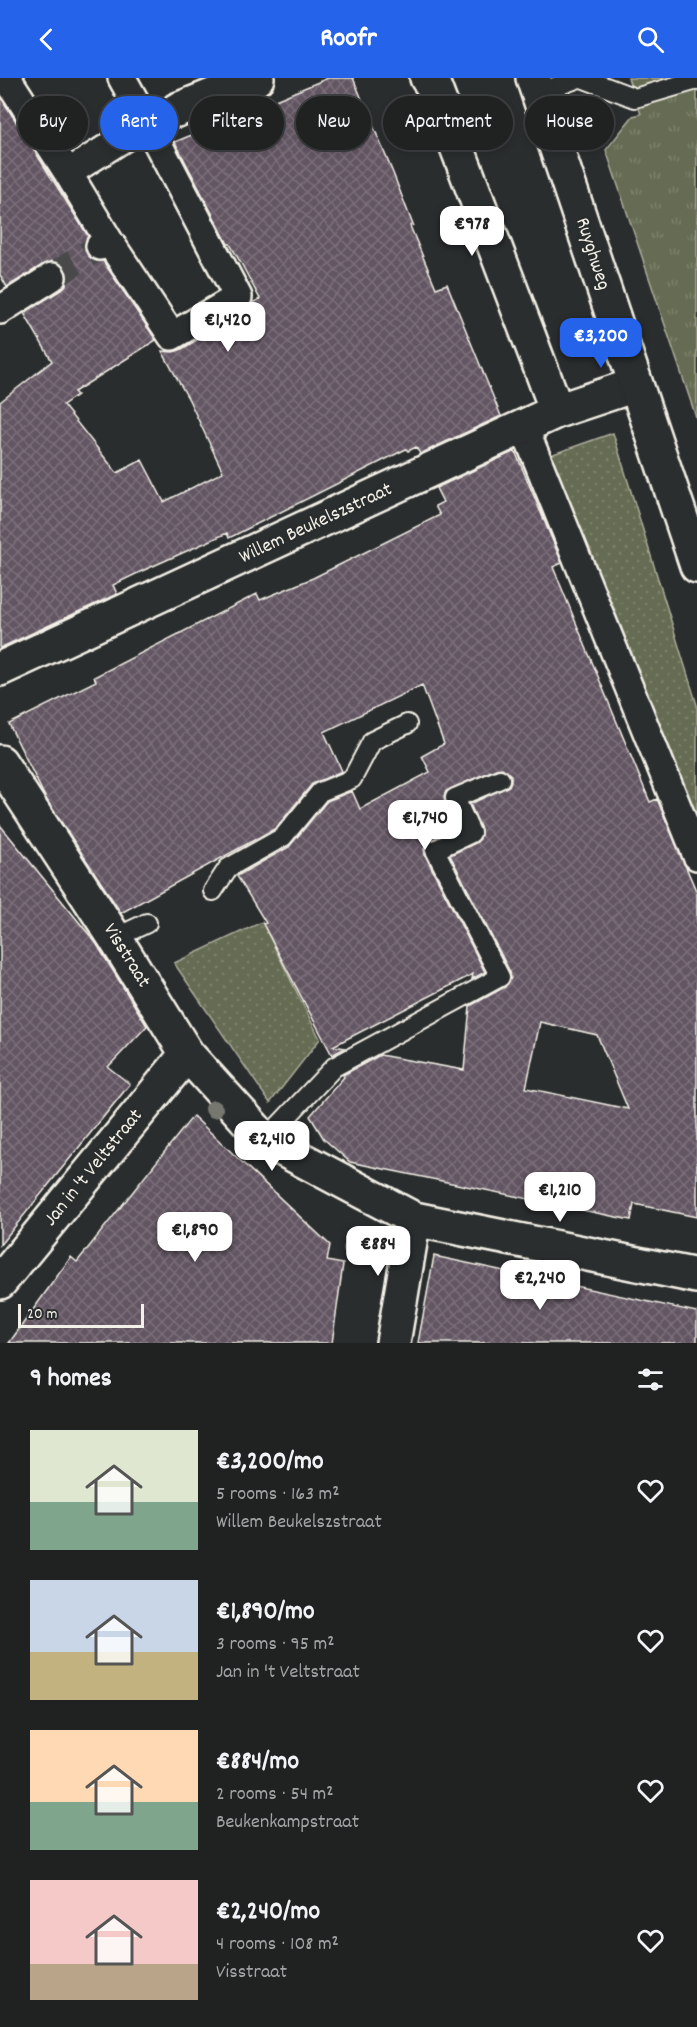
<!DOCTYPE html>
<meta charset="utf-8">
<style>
:root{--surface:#202222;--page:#282a2a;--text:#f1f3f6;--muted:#a2a4a5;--line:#3d3f40;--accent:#2563eb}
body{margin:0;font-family:Dekko,sans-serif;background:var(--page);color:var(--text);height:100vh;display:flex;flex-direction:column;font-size:22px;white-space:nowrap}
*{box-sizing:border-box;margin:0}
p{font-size:20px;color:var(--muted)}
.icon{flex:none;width:33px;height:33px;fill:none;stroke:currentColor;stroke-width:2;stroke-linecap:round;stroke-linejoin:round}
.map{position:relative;height:1265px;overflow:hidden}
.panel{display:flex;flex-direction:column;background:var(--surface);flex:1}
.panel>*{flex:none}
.hud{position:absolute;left:18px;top:18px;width:662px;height:54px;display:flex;gap:12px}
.scale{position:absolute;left:18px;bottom:15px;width:126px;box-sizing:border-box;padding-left:6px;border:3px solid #f4f1e8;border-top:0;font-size:16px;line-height:21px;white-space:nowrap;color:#f4f1e8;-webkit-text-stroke:4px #2a2d2e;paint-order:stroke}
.price{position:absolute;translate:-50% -51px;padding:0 14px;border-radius:12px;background:#fff;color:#222;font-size:20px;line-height:39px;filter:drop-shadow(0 2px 3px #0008)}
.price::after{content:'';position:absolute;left:50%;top:36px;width:18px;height:14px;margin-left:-9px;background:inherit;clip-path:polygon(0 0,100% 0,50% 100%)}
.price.on{background:var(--accent);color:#fff}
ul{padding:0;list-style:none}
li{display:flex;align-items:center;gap:18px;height:150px;padding:0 30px}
li span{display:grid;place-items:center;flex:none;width:168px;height:120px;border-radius:0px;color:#555}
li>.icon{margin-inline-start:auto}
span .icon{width:72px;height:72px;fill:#fffc;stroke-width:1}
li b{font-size:26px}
h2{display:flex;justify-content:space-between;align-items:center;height:72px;padding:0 30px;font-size:26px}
.pill{padding:0 21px;border-radius:27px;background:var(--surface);box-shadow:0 3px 9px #0003,0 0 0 2px var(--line);font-size:21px;line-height:54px}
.pill.on{background:var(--accent);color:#fff}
header{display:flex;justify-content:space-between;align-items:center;height:78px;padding:0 30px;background:var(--accent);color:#fff;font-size:27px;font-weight:800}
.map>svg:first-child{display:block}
.grass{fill:url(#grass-dots);stroke:#adae9d;stroke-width:1.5}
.park{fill:url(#park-tufts);stroke:#adae9d;stroke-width:1.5}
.building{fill:url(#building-cross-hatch);stroke:#f4f1e8;stroke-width:1.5;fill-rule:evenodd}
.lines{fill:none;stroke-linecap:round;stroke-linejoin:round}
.pedestrian-tunnel{stroke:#484a4a;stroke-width:27;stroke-dasharray:27 14;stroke-linecap:butt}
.service-casing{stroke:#f4f1e8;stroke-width:22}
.pedestrian-casing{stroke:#f4f1e8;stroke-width:32}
.minor-casing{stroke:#f4f1e8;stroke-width:38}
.tertiary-casing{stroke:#f4f1e8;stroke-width:38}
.service{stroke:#2a2d2e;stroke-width:18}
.pedestrian{stroke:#2a2d2e;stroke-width:27}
.minor{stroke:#2a2d2e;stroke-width:33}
.tertiary{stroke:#2a2d2e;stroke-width:33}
.tree{fill:#76786f}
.labels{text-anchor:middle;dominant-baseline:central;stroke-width:5;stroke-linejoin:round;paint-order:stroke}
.street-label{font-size:20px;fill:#f4f1e8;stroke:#2a2d2e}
</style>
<header><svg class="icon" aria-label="back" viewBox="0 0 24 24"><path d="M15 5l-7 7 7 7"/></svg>Roofr<svg class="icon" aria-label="search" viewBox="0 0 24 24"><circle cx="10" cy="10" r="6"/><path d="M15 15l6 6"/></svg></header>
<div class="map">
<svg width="697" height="1265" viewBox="0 0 697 1265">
<defs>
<pattern id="grass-dots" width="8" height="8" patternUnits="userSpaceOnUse" patternTransform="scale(1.5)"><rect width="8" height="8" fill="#666c52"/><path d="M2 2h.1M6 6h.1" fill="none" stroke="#7c816b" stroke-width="1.8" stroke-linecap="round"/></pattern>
<pattern id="park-tufts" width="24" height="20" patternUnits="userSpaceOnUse" patternTransform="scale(1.5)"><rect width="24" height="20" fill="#666c52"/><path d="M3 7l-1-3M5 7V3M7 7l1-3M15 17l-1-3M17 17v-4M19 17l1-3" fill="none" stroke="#7c816b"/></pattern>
<pattern id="building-cross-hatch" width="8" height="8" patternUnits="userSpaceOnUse" patternTransform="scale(1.5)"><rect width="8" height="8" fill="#645764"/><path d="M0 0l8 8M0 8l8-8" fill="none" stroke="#7b707a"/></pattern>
</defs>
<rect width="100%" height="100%" fill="#2a2d2e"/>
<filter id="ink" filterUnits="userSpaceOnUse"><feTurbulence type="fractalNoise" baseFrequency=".0167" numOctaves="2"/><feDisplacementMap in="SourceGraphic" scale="12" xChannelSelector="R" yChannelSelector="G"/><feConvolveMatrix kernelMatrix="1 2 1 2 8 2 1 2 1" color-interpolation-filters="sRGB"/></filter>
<g filter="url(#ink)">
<path class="grass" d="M 613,355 L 697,627 L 697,757 L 545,379 Z
M 262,844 L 320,961 L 270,1025 L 174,885 Z"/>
<path class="park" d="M 628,0 L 697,0 L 697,342 L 606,72 L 633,38 L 641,36 Z"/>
<path class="building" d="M 328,0 L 353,0 L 393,95 L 413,147 L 410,148 L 436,210 L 447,206 L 501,338 L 420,376 L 416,369 L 408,373 L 406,371 L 229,460 L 227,455 L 142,493 L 113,507 L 117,516 L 0,570 L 0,324 L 52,283 L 24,235 L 61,212 L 66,207 L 68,199 L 65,190 L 60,185 L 52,183 L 44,186 L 7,209 L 0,197 L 0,18 L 88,158 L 84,167 L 87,176 L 92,182 L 103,183 L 156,262 L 74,314 L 77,317 L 63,327 L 117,395 L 142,382 L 164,424 L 223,394 L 189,322 L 162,273 L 173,274 L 180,272 L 246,233 L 252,225 L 260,221 L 242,187 L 230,166 L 228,166 L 175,64 Z
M 515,373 L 562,485 L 553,489 L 611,630 L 650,724 L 657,721 L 697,815 L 697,1139 L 634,1126 L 631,1142 L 350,1084 L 324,1061 L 310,1038 L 344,999 L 343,997 L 380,977 L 464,992 L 470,928 L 505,909 L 511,900 L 510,894 L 450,777 L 476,765 L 480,761 L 481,751 L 470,726 L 509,708 L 511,703 L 511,697 L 502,690 L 496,691 L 446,713 L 444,718 L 445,724 L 456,750 L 430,762 L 424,771 L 425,777 L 485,894 L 472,901 L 473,896 L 333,968 L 345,970 L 332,977 L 263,846 L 266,845 L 237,798 L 289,769 L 327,723 L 352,713 L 360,731 L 430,694 L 422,678 L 444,666 L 422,607 L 324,654 L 342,693 L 312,706 L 276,750 L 121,835 L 46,721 L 9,646 L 96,603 L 94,599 L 257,516 L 260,522 L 313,500 L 440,437 L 435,428 L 443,424 L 436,410 ZM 540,944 L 597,957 L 628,1031 L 526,1010 Z
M 0,747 L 96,865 L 147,948 L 108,989 L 130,1006 L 0,1167 Z
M 193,1038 L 330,1167 L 327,1183 L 343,1186 L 332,1265 L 9,1265 L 71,1179 L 77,1184 Z
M 434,1178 L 697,1234 L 697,1265 L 418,1265 Z"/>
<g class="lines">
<path class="pedestrian-tunnel" d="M 52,199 L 100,168"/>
<defs>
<path id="service" d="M 582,0 L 635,20 L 697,2
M 538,15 L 579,0
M 213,813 L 228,790 L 283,759 L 320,714 L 352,701 L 372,663 L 407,646
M 115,860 L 147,845
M 265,1062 L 334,989 L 500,899 L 435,772 L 471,755 L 455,720 L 500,701"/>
<path id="pedestrian" d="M 7,0 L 68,95
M 122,0 L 147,45 L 162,39
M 100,168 L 109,163 L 172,258 L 238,219 L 147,45 L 68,95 L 109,163
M 0,232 L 52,199
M 524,349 L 697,778"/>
<path id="minor" d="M 427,0 L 435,11 L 557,333
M 177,32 L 257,0
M 0,591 L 557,333 L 635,307
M 0,684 L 115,860 L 187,976 L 265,1062 L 414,1141 L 697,1198
M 0,1204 L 187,976
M 393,1265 L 414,1141"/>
<path id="tertiary" d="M 533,0 L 697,488"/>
</defs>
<use href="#service" class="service-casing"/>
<use href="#pedestrian" class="pedestrian-casing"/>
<use href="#minor" class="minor-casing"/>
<use href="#tertiary" class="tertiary-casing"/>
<use href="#service" class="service"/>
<use href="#pedestrian" class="pedestrian"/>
<use href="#minor" class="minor"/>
<use href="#tertiary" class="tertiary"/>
</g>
<g class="tree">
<circle cx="214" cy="1031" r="9"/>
<circle cx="352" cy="1171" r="9"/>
</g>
</g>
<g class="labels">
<g class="street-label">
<text transform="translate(592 176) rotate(72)">Ruyghweg</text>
<text transform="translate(316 446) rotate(-25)">Willem Beukelszstraat</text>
<text transform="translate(126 878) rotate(58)">Visstraat</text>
<text transform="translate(94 1090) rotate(-51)">Jan in 't Veltstraat</text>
</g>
</g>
</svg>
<div class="scale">20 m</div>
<b class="price" style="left:472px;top:179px">€978</b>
<b class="price" style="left:228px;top:275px">€1,420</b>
<b class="price on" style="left:601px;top:291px">€3,200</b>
<b class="price" style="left:425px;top:773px">€1,740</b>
<b class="price" style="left:272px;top:1094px">€2,410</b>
<b class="price" style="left:560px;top:1145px">€1,210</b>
<b class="price" style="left:195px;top:1185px">€1,890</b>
<b class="price" style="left:378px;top:1199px">€884</b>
<b class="price" style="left:540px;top:1233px">€2,240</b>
<div class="hud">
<a class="pill">Buy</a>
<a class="pill on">Rent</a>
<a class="pill">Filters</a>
<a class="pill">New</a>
<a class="pill">Apartment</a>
<a class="pill">House</a>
</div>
</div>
<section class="panel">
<h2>9 homes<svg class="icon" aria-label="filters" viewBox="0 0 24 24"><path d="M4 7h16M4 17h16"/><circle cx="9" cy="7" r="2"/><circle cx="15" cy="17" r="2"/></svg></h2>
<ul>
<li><span style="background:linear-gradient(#dfe7d0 60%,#7fa58c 0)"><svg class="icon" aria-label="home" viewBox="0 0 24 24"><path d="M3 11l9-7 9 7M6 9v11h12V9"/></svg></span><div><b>€3,200/mo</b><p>5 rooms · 163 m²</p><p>Willem Beukelszstraat</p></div><svg class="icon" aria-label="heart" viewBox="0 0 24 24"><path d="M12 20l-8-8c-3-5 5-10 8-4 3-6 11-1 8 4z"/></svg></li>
<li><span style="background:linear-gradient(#c9d6e8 60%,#c2b280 0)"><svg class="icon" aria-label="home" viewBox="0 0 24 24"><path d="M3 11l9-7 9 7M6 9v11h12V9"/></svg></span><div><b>€1,890/mo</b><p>3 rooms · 95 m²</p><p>Jan in 't Veltstraat</p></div><svg class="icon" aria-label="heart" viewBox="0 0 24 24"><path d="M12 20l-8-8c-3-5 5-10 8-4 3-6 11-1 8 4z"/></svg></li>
<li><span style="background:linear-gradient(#ffd9b3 60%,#7fa58c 0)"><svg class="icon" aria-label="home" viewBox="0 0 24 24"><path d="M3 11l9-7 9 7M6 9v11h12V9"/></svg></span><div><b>€884/mo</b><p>2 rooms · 54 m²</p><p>Beukenkampstraat</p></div><svg class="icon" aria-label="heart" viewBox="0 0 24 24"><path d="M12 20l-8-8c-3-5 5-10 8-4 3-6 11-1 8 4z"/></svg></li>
<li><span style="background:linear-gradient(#f6c9c9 70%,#b9a48a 0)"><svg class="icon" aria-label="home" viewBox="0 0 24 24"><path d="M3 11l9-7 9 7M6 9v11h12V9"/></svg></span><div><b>€2,240/mo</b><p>4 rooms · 108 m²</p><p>Visstraat</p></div><svg class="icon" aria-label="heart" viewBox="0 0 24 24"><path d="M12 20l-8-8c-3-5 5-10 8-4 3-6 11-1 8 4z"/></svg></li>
</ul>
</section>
